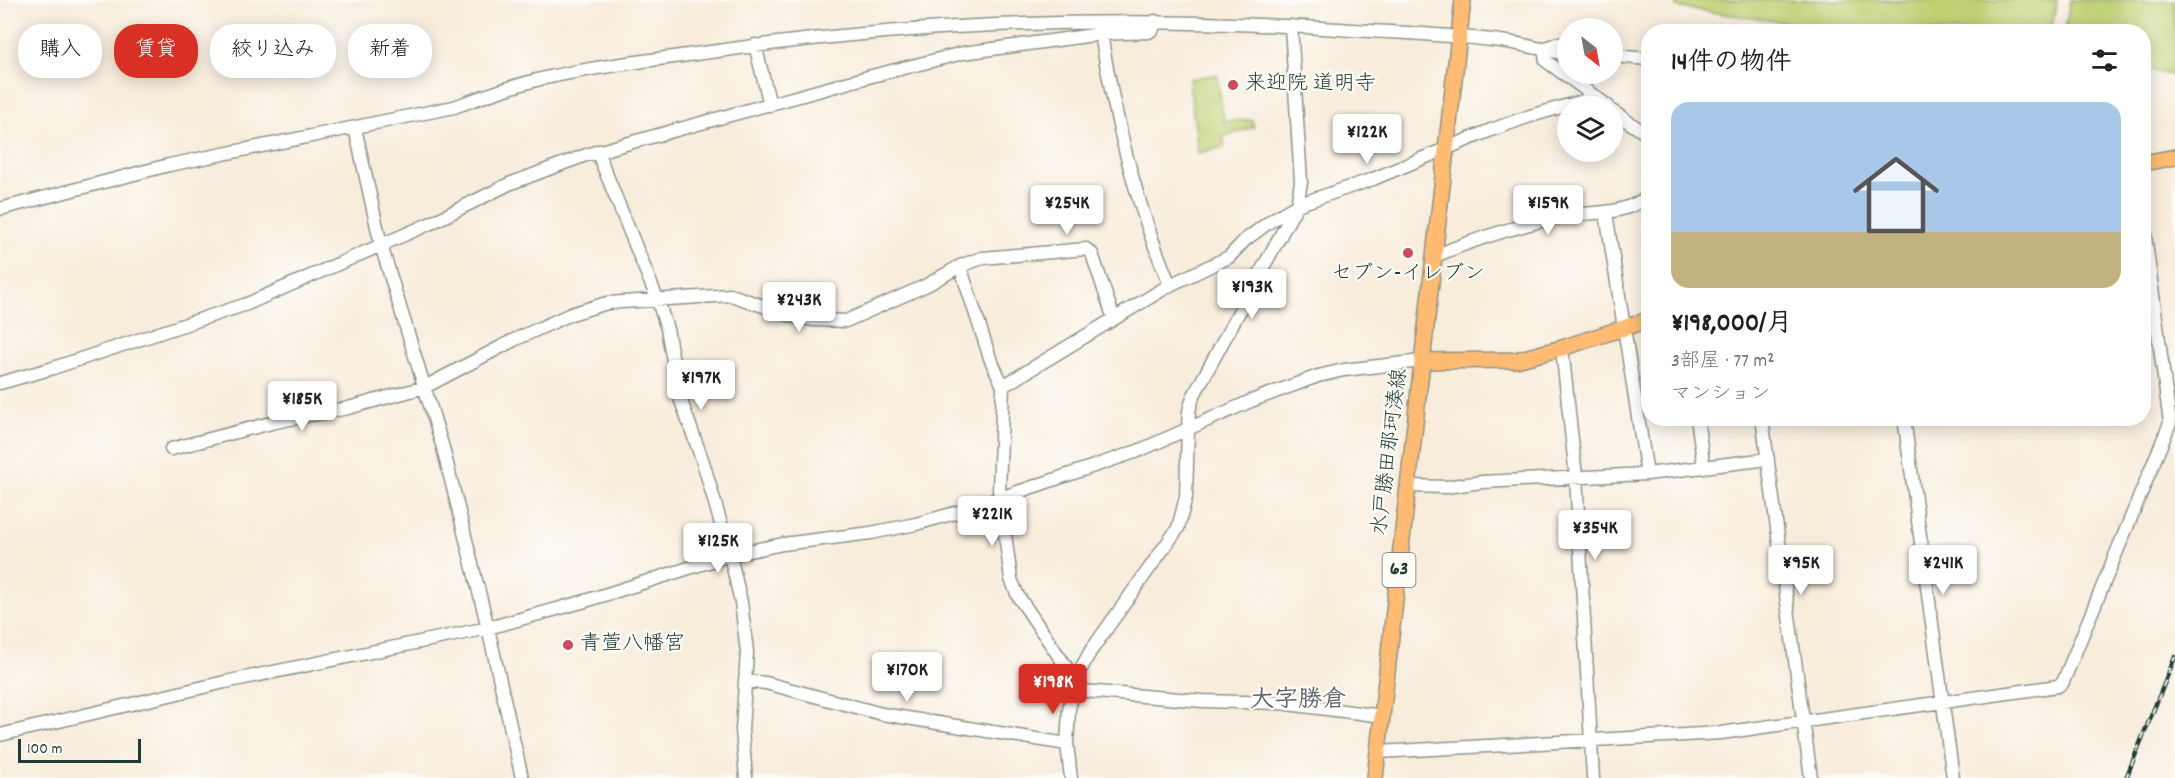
<!DOCTYPE html>
<html lang="ja">
<meta charset="utf-8">
<style>
:root{--surface:#fff;--page:#f6f6f6;--text:#202124;--muted:#757577;--accent:#d93025}
body{margin:0;font-family:Dekko,"Klee One",sans-serif;background:var(--page);color:var(--text);height:100vh;display:flex;flex-direction:column;font-size:22px;white-space:nowrap}
*{box-sizing:border-box;margin:0}
p{font-size:20px;color:var(--muted)}
.icon{flex:none;width:33px;height:33px;fill:none;stroke:currentColor;stroke-width:2;stroke-linecap:round;stroke-linejoin:round}
.map{position:relative;flex:1;overflow:hidden}
.side{position:absolute;left:1641px;top:24px;width:510px;height:402px;display:flex;flex-direction:column;background:var(--surface);border-radius:24px;box-shadow:0 3px 15px #0003}
.side>*{flex:none}
.banner{position:absolute;left:18px;top:24px;width:570px;height:54px;display:flex;gap:12px}
.needle{width:39px;rotate:149deg}
.tools{position:absolute;left:1557px;top:18px;display:grid;gap:12px}
.tools a{display:grid;place-items:center;width:66px;height:66px;border-radius:50%;background:var(--surface);box-shadow:0 3px 15px #0003;font-size:30px}
.scale{position:absolute;left:18px;bottom:15px;width:123px;box-sizing:border-box;padding-left:6px;border:3px solid #1f3d34;border-top:0;font-size:16px;line-height:21px;white-space:nowrap;color:#1f3d34;-webkit-text-stroke:4px #fdfcf7;paint-order:stroke}
.price{position:absolute;translate:-50% -51px;padding:0 14px;border-radius:6px;background:#fff;color:#222;font-size:20px;line-height:39px;filter:drop-shadow(0 2px 3px #0008)}
.price::after{content:'';position:absolute;left:50%;top:36px;width:18px;height:14px;margin-left:-9px;background:inherit;clip-path:polygon(0 0,100% 0,50% 100%)}
.price.on{background:var(--accent);color:#fff}
ul{padding:0;list-style:none}
li{display:grid;align-content:center;gap:12px;height:318px;padding:0 30px}
li span{display:grid;place-items:center;height:186px;border-radius:18px;color:#555}
li>.icon{margin-inline-start:auto}
span .icon{width:108px;height:108px;fill:#fffc;stroke-width:1}
li b{font-size:26px}
h2{display:flex;justify-content:space-between;align-items:center;height:72px;padding:0 30px;font-size:26px}
.tag{padding:0 21px;border-radius:24px;background:var(--surface);box-shadow:0 3px 15px #0003;font-size:21px;line-height:54px}
.tag.on{background:var(--accent);color:#fff}
.map>svg:first-child{display:block}
.green{fill:#bfd073;stroke:#6f8654;stroke-width:1.5}
.lines{fill:none;stroke-linecap:round;stroke-linejoin:round}
.minor-casing{stroke:#8c9488;stroke-width:15}
.major-casing{stroke:#8c9488;stroke-width:18}
.minor{stroke:#fff;stroke-width:12}
.major{stroke:#ffbb71;stroke-width:15}
.rail-casing{stroke:#1f3d34;stroke-width:4.5}
.rail{stroke:#fdfcf7;stroke-width:2;stroke-dasharray:7;stroke-linecap:butt}
.poi-dot{fill:#d1495b;stroke:#fdfcf7;stroke-width:2}
.labels{text-anchor:middle;dominant-baseline:central;stroke-width:4.5;stroke-linejoin:round;paint-order:stroke}
.shield{fill:#fdfcf7;stroke:#62766e;stroke-width:1.5}
.shield-label{font-size:20px;font-weight:bold;fill:#1f3d34}
.poi-label{font-size:21px;fill:#1f3d34;stroke:#fdfcf7;text-anchor:start}
.street-label{font-size:21px;fill:#1f3d34;stroke:#fdfcf7}
.quarter-label{font-size:24px;font-weight:bold;fill:#5d656d;stroke:#fdfcf7}
</style>
<div class="map">
<svg width="2175" height="778" viewBox="0 0 2175 778">
<rect width="100%" height="100%" fill="#fdfcf7"/>
<filter id="ink" filterUnits="userSpaceOnUse"><feTurbulence type="fractalNoise" baseFrequency=".0167" numOctaves="2"/><feDisplacementMap in="SourceGraphic" scale="12" xChannelSelector="R" yChannelSelector="G"/><feConvolveMatrix kernelMatrix="1 2 1 2 8 2 1 2 1" color-interpolation-filters="sRGB"/></filter>
<filter id="wash" filterUnits="userSpaceOnUse"><feTurbulence type="fractalNoise" baseFrequency=".008" numOctaves="4" result="noise"/><feDisplacementMap in="SourceGraphic" scale="24" xChannelSelector="R" yChannelSelector="G"/><feGaussianBlur stdDeviation="1.35" result="paint"/><feColorMatrix in="noise" values="0 0 0 0 0 0 0 0 0 0 0 0 0 0 0 0 0 1.4 0 .05"/><feComposite in="paint" operator="in"/></filter>
<g filter="url(#wash)">
<rect width="100%" height="100%" fill="#f8ecdb"/>
<path class="green" d="M 1677,0 L 2057,0 L 2051,31 L 1852,32 L 1676,7 Z
M 2070,0 L 2175,0 L 2175,76 L 2144,69 L 2144,32 L 2065,31 Z
M 1217,74 L 1224,121 L 1252,120 L 1254,127 L 1223,137 L 1225,147 L 1198,153 L 1189,79 Z"/>
</g>
<g filter="url(#ink)">
<g class="lines">
<defs>
<path id="minor" d="M 1101,34 C 1115,120 1136,205 1170,285
M 1568,43 L 1556,44 L 1544,49 L 1546,61 L 1608,106
M 755,45 L 770,105
M 1612,56 L 1648,59
M 1612,111 L 1648,135
M 355,128 L 381,245 L 443,448 L 488,628 L 522,778
M 597,151 L 658,301 L 667,329 L 680,398 L 703,462 L 730,555 L 741,602 L 747,652 L 742,730 L 746,778
M 0,209 L 169,165 L 454,107 C 484,96 514,85 545,78 C 602,65 661,59 718,51 C 924,21 1131,16 1338,29 C 1394,33 1451,34 1507,42 C 1527,45 1547,51 1568,54
M 1606,213 L 1647,474
M 1435,256 C 1473,240 1514,227 1554,218 C 1589,210 1617,218 1648,197
M 960,266 L 990,358 L 1003,386 L 999,490 L 1011,579 L 1018,596 L 1075,680
M 1562,348 L 1576,477 L 1593,778
M 0,383 L 50,369 L 247,304 L 429,224 L 509,184 L 586,155 L 868,77 L 963,53 L 1101,34 L 1149,32 L 1153,29 L 1155,21
M 1003,386 L 1170,285 L 1229,257 L 1245,240 L 1272,220 L 1297,205 L 1373,179 L 1491,130 L 1530,116 L 1597,97
M 1697,418 L 1704,468
M 1762,418 L 1811,778
M 1904,418 L 1953,778
M 171,449 L 275,422 L 348,408 L 425,387 L 514,340 L 571,314 L 607,303 L 731,295 L 795,317 L 814,320 L 846,321 L 927,285 L 960,266 L 982,258 L 1086,249 L 1092,254 L 1114,319
M 1408,486 L 1445,487 L 1482,482 L 1647,474 L 1768,459
M 745,681 L 766,683 L 882,714 L 1067,744
M 1072,690 L 1203,701 L 1279,703 L 1383,716
M 0,735 L 225,682 L 488,628 L 582,602 L 730,555 L 783,544 L 871,533 L 916,524 L 962,511 L 1138,451 L 1251,401 L 1318,376 L 1344,370 L 1422,361
M 1378,752 L 1721,733 L 2058,686 L 2063,682 L 2170,423 L 2144,228
M 1071,778 L 1067,744 L 1069,710 L 1075,680 L 1090,652 L 1178,528 L 1186,497 L 1188,429 L 1189,411 L 1193,397 L 1297,205 L 1301,182 L 1291,26"/>
<path id="major" d="M 2144,163 L 2175,157
M 1422,361 L 1516,360 L 1562,348 L 1648,320
M 1375,778 L 1463,0"/>
</defs>
<use href="#minor" class="minor-casing"/>
<use href="#major" class="major-casing"/>
<use href="#minor" class="minor"/>
<use href="#major" class="major"/>
<defs>
<path id="rail" d="M 2126,778 L 2175,657"/>
</defs>
<use href="#rail" class="rail-casing"/>
<use href="#rail" class="rail"/>
</g>
</g>
<g class="poi-dot">
<circle cx="1233" cy="85" r="6"/>
<circle cx="1408" cy="253" r="6"/>
<circle cx="568" cy="645" r="6"/>
</g>
<g class="labels">
<rect class="shield" x="1382.5" y="553" width="33" height="34" rx="4.5"/>
<g class="shield-label">
<text x="1399" y="570">63</text>
</g>
<g class="poi-label">
<text x="1245" y="85">来迎院 道明寺</text>
<text x="1408" y="275" text-anchor="middle">セブン-イレブン</text>
<text x="580" y="645">青萱八幡宮</text>
</g>
<g class="street-label">
<text transform="translate(1391 452) rotate(-83)">水戸勝田那珂湊線</text>
</g>
<g class="quarter-label">
<text x="1298" y="701">大字勝倉</text>
</g>
</g>
</svg>
<div class="tools">
<a><svg class="needle" viewBox="-14 -14 28 28"><path d="M0-13l5 13h-10z" fill="#e53935"/><path d="M0 13l5-13h-10z" fill="#757577"/></svg></a>
<a><svg class="icon" aria-label="layers" viewBox="0 0 24 24"><path d="M12 4l9 5-9 5-9-5zM3 14l9 5 9-5"/></svg></a>
</div>
<div class="scale">100 m</div>
<b class="price" style="left:1367px;top:165px">¥122K</b>
<b class="price" style="left:1067px;top:236px">¥254K</b>
<b class="price" style="left:1548px;top:236px">¥159K</b>
<b class="price" style="left:1252px;top:320px">¥193K</b>
<b class="price" style="left:799px;top:333px">¥243K</b>
<b class="price" style="left:701px;top:411px">¥197K</b>
<b class="price" style="left:302px;top:432px">¥185K</b>
<b class="price" style="left:992px;top:547px">¥221K</b>
<b class="price" style="left:1595px;top:561px">¥354K</b>
<b class="price" style="left:718px;top:574px">¥125K</b>
<b class="price" style="left:1801px;top:596px">¥95K</b>
<b class="price" style="left:1943px;top:596px">¥241K</b>
<b class="price" style="left:907px;top:703px">¥170K</b>
<b class="price on" style="left:1053px;top:715px">¥198K</b>
<div class="banner">
<a class="tag">購入</a>
<a class="tag on">賃貸</a>
<a class="tag">絞り込み</a>
<a class="tag">新着</a>
</div>
<section class="side">
<h2>14件の物件<svg class="icon" aria-label="filters" viewBox="0 0 24 24"><path d="M4 7h16M4 17h16"/><circle cx="9" cy="7" r="2"/><circle cx="15" cy="17" r="2"/></svg></h2>
<ul>
<li><span style="background:linear-gradient(#a9c7e8 70%,#c2b280 0)"><svg class="icon" aria-label="home" viewBox="0 0 24 24"><path d="M3 11l9-7 9 7M6 9v11h12V9"/></svg></span><div><b>¥198,000/月</b><p>3部屋 · 77 m²</p><p>マンション</p></div></li>
</ul>
</section>
</div>
